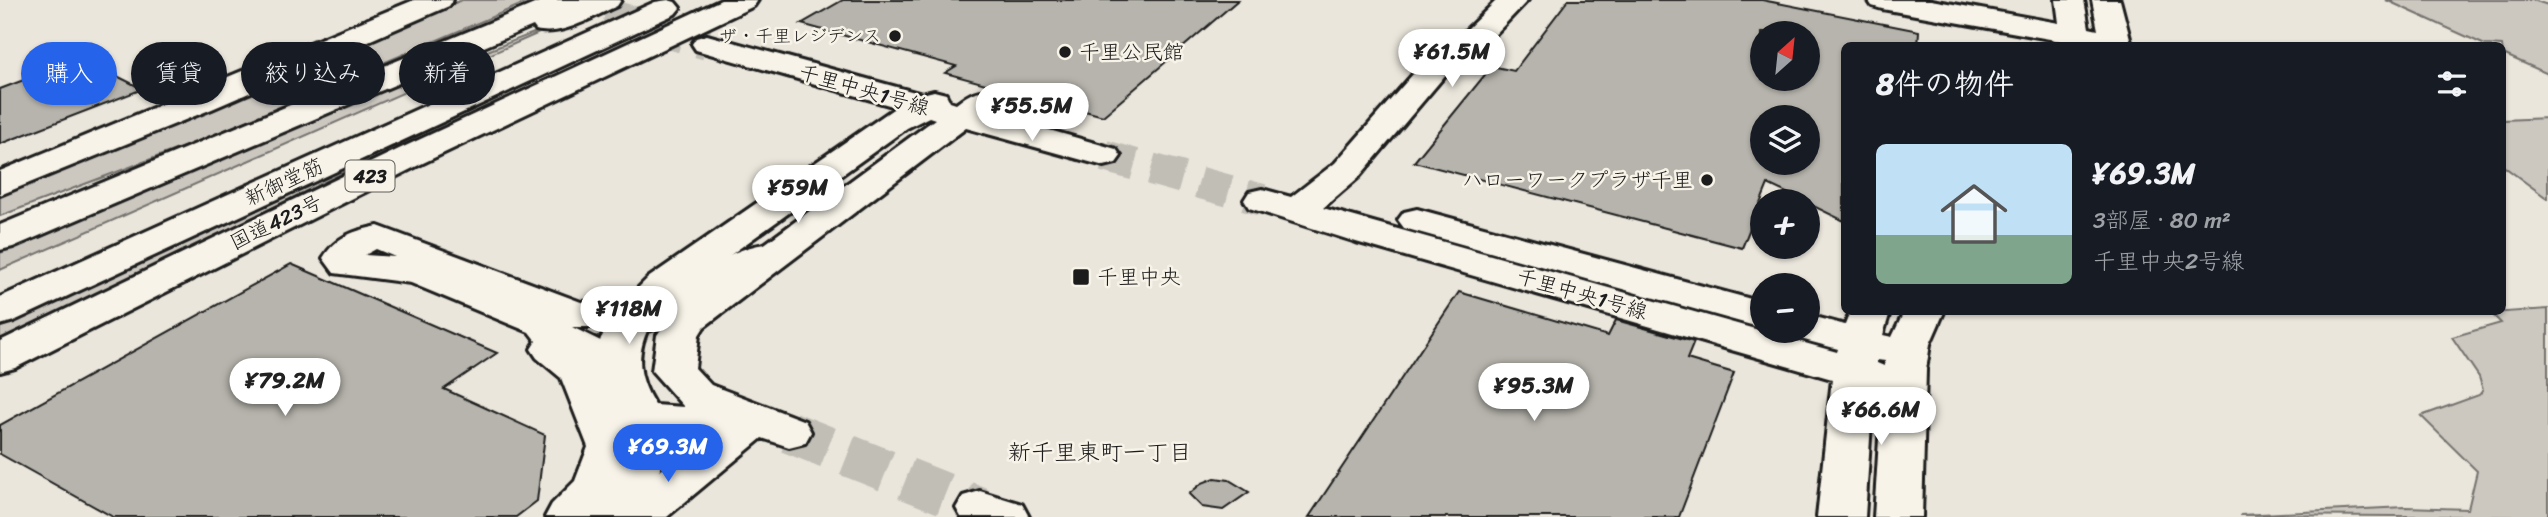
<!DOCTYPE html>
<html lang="ja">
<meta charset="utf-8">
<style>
:root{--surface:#171b24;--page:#20242c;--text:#f1f3f6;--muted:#9ea1a6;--line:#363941;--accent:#2563eb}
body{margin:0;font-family:Sriracha,"Klee One",sans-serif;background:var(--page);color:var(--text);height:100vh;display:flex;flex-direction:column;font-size:26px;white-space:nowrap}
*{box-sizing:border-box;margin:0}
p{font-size:23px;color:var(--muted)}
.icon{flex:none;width:38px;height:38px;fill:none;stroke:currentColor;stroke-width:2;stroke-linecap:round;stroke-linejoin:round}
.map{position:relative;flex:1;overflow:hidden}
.sheet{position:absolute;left:1841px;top:42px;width:665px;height:273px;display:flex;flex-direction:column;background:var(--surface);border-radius:10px;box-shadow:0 2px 5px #0004}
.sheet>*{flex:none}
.guide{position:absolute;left:21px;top:42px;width:665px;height:63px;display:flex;gap:14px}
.needle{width:46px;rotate:27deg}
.tools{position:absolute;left:1750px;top:21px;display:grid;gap:14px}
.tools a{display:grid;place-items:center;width:70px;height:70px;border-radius:50%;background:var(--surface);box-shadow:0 2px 5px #0004;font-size:35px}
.price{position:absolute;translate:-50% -60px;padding:0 16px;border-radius:24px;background:#fff;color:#222;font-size:23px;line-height:46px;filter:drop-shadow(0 2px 4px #0008)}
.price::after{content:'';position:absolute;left:50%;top:42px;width:21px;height:16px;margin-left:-10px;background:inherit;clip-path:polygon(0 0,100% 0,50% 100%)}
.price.selected{background:var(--accent);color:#fff}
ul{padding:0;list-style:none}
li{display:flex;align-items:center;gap:21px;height:175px;padding:0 35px}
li+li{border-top:2px solid var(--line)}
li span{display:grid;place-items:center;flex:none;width:196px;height:140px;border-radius:10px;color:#555}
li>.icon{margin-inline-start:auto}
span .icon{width:84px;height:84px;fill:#fffc;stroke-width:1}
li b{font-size:30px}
h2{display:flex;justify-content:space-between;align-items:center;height:84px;padding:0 35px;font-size:30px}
.pill{padding:0 24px;border-radius:32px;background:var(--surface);box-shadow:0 2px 5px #0004;font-size:24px;line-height:63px}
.pill.selected{background:var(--accent);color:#fff}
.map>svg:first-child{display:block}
.green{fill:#ccc8c0;stroke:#74726e;stroke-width:2}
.building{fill:#b6b4ac;stroke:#1c1c1c;stroke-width:2;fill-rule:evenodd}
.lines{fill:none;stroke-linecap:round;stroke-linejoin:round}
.secondary-tunnel-far1{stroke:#c1beb6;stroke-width:32;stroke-dasharray:32 17;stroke-linecap:butt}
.secondary-tunnel{stroke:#c1beb6;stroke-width:42;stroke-dasharray:42 21;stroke-linecap:butt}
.street-casing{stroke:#1c1c1c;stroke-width:6}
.secondary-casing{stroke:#1c1c1c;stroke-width:6}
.highway-casing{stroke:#1c1c1c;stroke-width:6}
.street{fill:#f7f3e8;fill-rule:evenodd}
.secondary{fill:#f7f3e8;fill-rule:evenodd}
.highway{fill:#f7f3e8;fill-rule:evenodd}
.poi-dot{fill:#1c1c1c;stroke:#f7f3e8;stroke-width:2.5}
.labels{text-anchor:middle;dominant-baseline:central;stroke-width:5;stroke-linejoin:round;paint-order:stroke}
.far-poi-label{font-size:18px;fill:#1c1c1c;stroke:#f7f3e8;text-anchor:end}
.shield{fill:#f7f3e8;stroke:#5e5c59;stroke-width:2}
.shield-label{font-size:19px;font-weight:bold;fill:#1c1c1c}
.poi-label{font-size:21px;fill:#1c1c1c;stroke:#f7f3e8;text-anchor:start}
.street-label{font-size:21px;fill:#1c1c1c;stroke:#f7f3e8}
.neighbourhood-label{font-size:23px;fill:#1c1c1c;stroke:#f7f3e8}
</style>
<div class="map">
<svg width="2548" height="517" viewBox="0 0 2548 517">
<rect width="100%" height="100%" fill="#eae6dc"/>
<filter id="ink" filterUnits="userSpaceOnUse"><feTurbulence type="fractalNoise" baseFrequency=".0143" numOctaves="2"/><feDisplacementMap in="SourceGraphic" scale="14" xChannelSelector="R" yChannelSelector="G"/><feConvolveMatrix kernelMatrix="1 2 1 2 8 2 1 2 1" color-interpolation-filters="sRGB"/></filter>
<g filter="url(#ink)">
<path class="green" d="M 462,0 L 532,0 L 199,141 L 0,216 L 0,192 Z
M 2386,0 L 2533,0 L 2548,5 L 2548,74 L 2503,54 L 2502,46 L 2485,45 Z
M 580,15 L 0,270 L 0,253 L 294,126 Z
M 531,80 L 0,342 L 0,325 Z
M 2548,118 L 2548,199 L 2502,165 L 2503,120 Z
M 2548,309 L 2548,517 L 2240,515 L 2405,507 L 2468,509 L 2477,471 L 2421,416 L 2479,395 L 2483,390 L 2479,377 L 2452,337 L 2501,323 L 2491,313 Z"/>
<path class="building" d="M 843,0 L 1238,0 L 1103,116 L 945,73 L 956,66 L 801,24 Z
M 1568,0 L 1762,0 L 1919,31 L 1918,46 L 1844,46 L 1844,221 L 1768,184 L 1742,248 L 1414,162 L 1492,66 L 1514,71 ZM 1762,33 L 1808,33 L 1808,79 L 1762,79 ZM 1762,117 L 1808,117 L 1808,163 L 1762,163 Z
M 78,66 L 92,74 L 105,70 L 143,89 L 0,144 L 0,89 L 42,73 L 48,77 Z
M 291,264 L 497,353 L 444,389 L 545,435 L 537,501 L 516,517 L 113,517 L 0,454 L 0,425 Z
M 1459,292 L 1608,336 L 1616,320 L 1694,342 L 1687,359 L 1734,373 L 1679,517 L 1309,517 Z
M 1215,478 L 1229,480 L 1249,492 L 1223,510 L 1202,507 L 1189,494 L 1202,483 Z"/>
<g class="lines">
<path class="secondary-tunnel-far1" d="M 558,0 L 707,44
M 1104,156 L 1262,200"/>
<path class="secondary-tunnel" d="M 789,432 L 980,508"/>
<defs>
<path id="street" d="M 414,0 L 453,0 L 449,6 L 212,109 L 0,195 L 0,171 Z
M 378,226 L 581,302 C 605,302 637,284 658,296 C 692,277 746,235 786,245 L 791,253 C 781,267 760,270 745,278 C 703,300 655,346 604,333 L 599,327 L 572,327 L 615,348 L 648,394 L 641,404 L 626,408 L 616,406 L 634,447 L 619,489 L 597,517 L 545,517 L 552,504 L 575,481 L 588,447 L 561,378 L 537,358 L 531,349 L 536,341 L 529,332 L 411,283 L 334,273 L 323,258 C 337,236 353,231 378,226 ZM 376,249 L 395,257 L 365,255 Z"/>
<path id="secondary" d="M 1497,0 L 1528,0 L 1486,44 L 1464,53 L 1359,177 L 1323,208 L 1837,352 L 1838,349 L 1793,337 L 1789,331 L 1808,331 L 1808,315 L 1845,325 L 1850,312 L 1890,312 L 1883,335 L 1892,337 L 1904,312 L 1944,312 L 1930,344 L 1926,370 L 1922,517 L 1874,517 L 1882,393 L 1873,391 L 1865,517 L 1817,517 L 1832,379 L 1356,242 L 1249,208 L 1244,200 L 1249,192 L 1262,189 L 1291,197 L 1335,163 L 1442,41 L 1464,32 ZM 1877,360 L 1885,361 L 1884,366 L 1877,363 Z
M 1868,0 L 1931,0 L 2059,23 L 2056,0 L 2084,0 L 2089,28 L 2098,30 L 2092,0 L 2120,0 L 2132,46 L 2062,46 L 2061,41 L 1882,9 L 1872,6 Z
M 707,35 L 922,94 L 934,91 L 946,94 L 950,102 L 956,104 C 969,94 977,88 995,92 L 999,99 L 986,112 L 1116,149 L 1121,156 L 1116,163 L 1104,166 L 966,128 L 704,327 L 699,335 L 695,368 L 711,385 L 805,421 L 811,432 L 805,443 L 789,447 L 762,438 L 667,517 L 576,517 L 583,504 L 613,473 L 619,457 L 618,417 L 604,394 L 596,356 L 601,338 L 617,314 L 628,311 L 623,303 L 648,278 L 896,107 L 696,50 L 692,44 L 696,38 ZM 929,117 L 935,119 L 676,309 L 657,335 L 652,371 L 684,407 L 655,405 C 637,377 635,352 651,323 L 646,315 L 657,312 L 676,294 L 907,128 ZM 664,437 L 704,437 L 660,471 L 665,457 Z
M 1417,209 L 1762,302 L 1762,328 L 1404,228 L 1398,220 L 1404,212 Z
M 980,491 L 1022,504 L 1029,517 L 961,517 L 956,508 L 963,496 Z"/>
<path id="highway" d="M 544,0 L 621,0 L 617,6 C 594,16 562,37 536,30 L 533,26 L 13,247 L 0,250 L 0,225 Z
M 668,0 L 675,2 L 680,8 L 675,14 L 14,321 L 0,325 L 0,297 L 655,2 Z
M 721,0 L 758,0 L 754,6 L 423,163 L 15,368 L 0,372 L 0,341 L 399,149 Z"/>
</defs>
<use href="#street" class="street-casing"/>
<use href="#secondary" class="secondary-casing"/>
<use href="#highway" class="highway-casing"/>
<use href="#street" class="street"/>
<use href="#secondary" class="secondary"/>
<use href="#highway" class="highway"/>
</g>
</g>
<g class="poi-dot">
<circle cx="895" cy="36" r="7"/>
<circle cx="1065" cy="52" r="7"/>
<circle cx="1707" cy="180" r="7"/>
<rect x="1072" y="268" width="18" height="18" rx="3.5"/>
</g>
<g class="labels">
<g class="far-poi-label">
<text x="881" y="36">ザ・千里レジデンス</text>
</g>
<rect class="shield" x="345.5" y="160.5" width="49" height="31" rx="5"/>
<g class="shield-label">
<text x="370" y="176">423</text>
</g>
<g class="poi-label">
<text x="1079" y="52">千里公民館</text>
<text x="1693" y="180" text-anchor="end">ハローワークプラザ千里</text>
<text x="1097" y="277">千里中央</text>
</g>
<g class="street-label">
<text transform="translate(864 90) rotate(16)">千里中央1号線</text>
<text transform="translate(284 182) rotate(-25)">新御堂筋</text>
<text transform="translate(276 222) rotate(-26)">国道423号</text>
<text transform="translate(1582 294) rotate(16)">千里中央1号線</text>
</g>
<g class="neighbourhood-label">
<text x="1100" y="452">新千里東町一丁目</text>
</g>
</g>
</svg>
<div class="tools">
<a><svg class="needle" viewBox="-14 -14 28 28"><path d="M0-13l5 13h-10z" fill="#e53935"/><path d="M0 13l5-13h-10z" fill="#9ea1a6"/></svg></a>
<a><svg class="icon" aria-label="layers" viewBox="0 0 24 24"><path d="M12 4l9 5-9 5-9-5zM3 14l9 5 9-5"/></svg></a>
<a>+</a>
<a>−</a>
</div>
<b class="price" style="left:1452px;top:89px">¥61.5M</b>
<b class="price" style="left:1032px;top:143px">¥55.5M</b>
<b class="price" style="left:798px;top:225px">¥59M</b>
<b class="price" style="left:629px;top:346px">¥118M</b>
<b class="price" style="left:285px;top:418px">¥79.2M</b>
<b class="price" style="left:1534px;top:423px">¥95.3M</b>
<b class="price" style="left:1881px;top:447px">¥66.6M</b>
<b class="price selected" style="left:668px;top:484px">¥69.3M</b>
<div class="guide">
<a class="pill selected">購入</a>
<a class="pill">賃貸</a>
<a class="pill">絞り込み</a>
<a class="pill">新着</a>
</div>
<section class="sheet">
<h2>8件の物件<svg class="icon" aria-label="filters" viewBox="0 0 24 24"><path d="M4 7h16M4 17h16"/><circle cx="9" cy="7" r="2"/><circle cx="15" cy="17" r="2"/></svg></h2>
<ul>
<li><span style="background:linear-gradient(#bfe0f5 65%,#7fa58c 0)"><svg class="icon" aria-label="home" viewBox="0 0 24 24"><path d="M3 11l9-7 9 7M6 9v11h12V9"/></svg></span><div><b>¥69.3M</b><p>3部屋 · 80 m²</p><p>千里中央2号線</p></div></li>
</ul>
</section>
</div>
